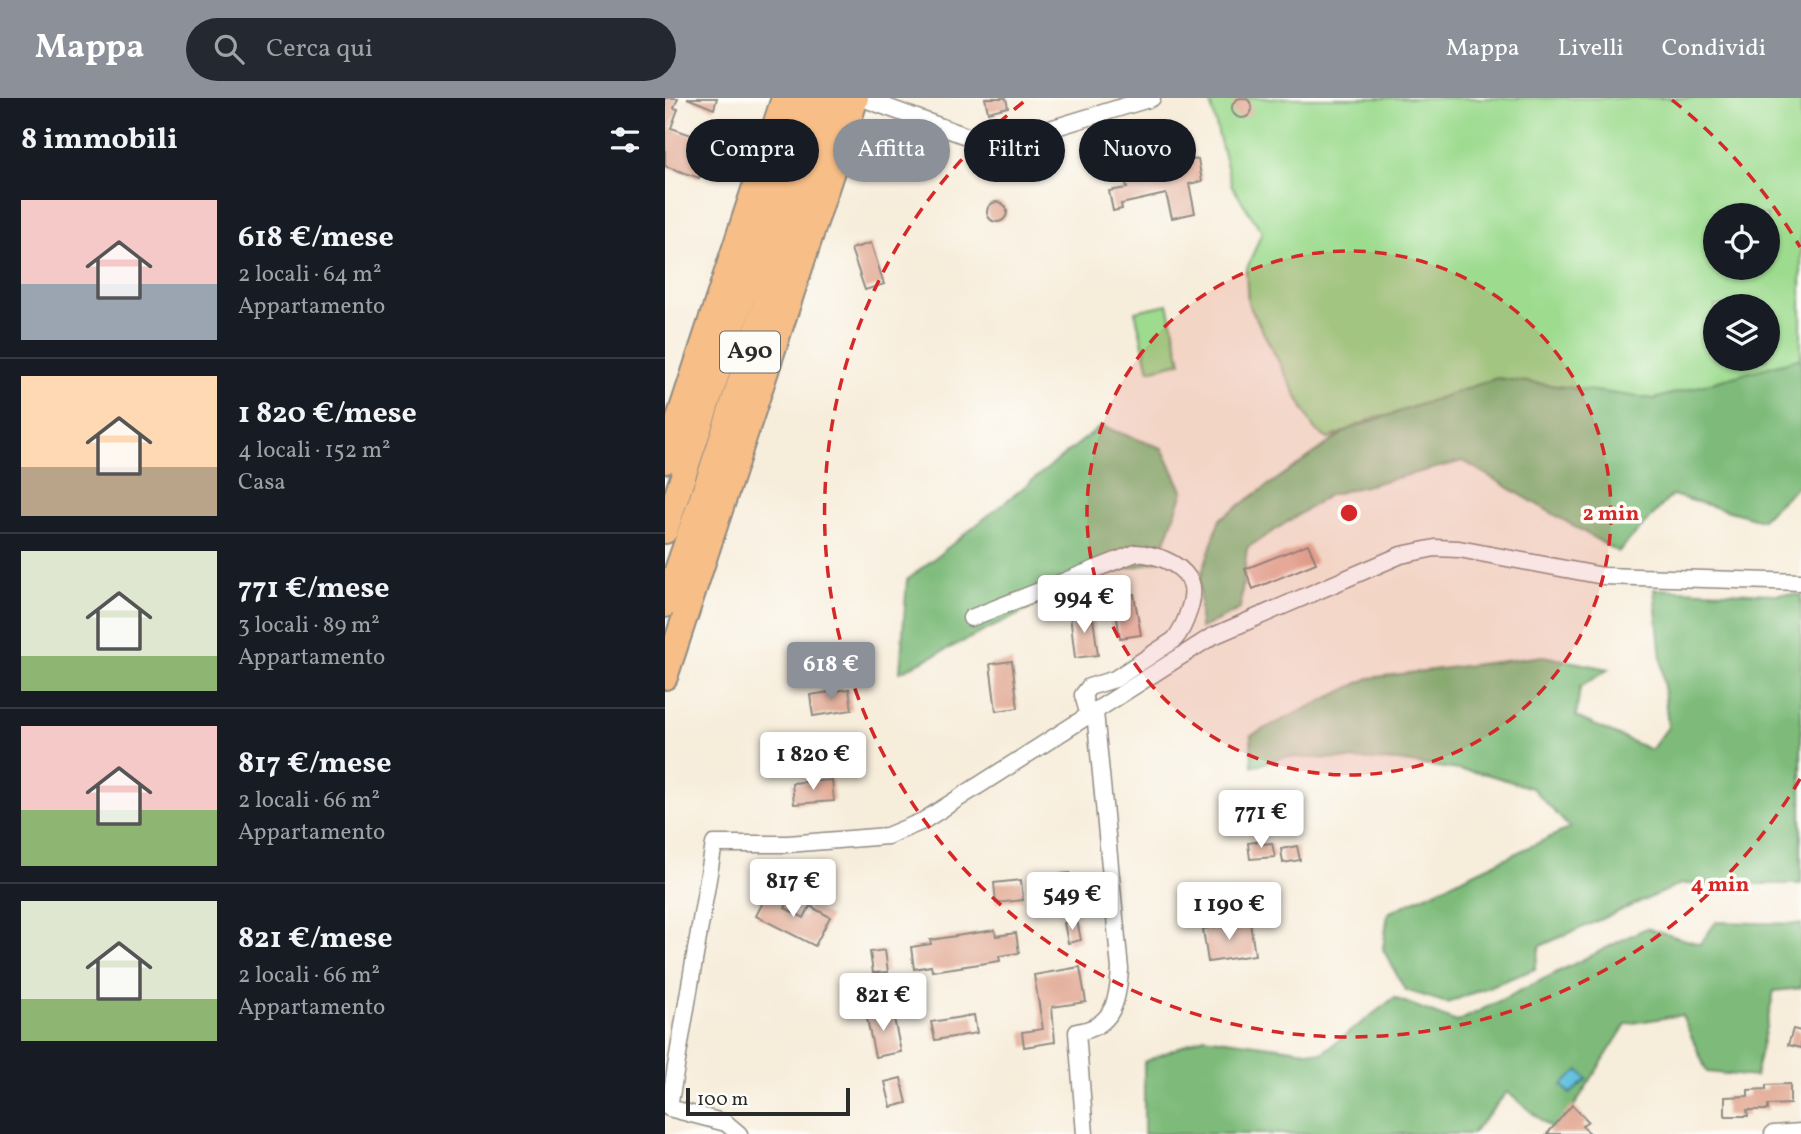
<!DOCTYPE html>
<html lang="it">
<meta charset="utf-8">
<style>
:root{--surface:#171b24;--page:#242831;--text:#f1f3f6;--muted:#9ea1a6;--line:#363941;--accent:#8c9099}
body{margin:0;font-family:Vollkorn,serif;background:var(--page);color:var(--text);height:100vh;display:flex;flex-direction:column;font-size:26px;white-space:nowrap}
*{box-sizing:border-box;margin:0}
p{font-size:23px;color:var(--muted)}
.icon{flex:none;width:38px;height:38px;fill:none;stroke:currentColor;stroke-width:2;stroke-linecap:round;stroke-linejoin:round}
.map{position:relative;flex:1;overflow:hidden}
.details{display:flex;flex-direction:column;background:var(--surface);width:665px}
.details>*{flex:none}
.top-card{position:absolute;left:21px;top:21px;width:665px;height:63px;display:flex;gap:14px}
.fabs{position:absolute;left:1038px;top:105px;display:grid;gap:14px}
.fabs a{display:grid;place-items:center;width:77px;height:77px;border-radius:50%;background:var(--surface);box-shadow:0 2px 5px #0004;font-size:35px}
.scale{position:absolute;left:21px;bottom:18px;width:164px;box-sizing:border-box;padding-left:7px;border:4px solid #2b2b2b;border-top:0;font-size:19px;line-height:24px;white-space:nowrap;color:#2b2b2b;-webkit-text-stroke:5px #fdfcf7;paint-order:stroke}
.price{position:absolute;translate:-50% -60px;padding:0 16px;border-radius:7px;background:#fff;color:#222;font-size:23px;line-height:46px;filter:drop-shadow(0 2px 4px #0008)}
.price::after{content:'';position:absolute;left:50%;top:42px;width:21px;height:16px;margin-left:-10px;background:inherit;clip-path:polygon(0 0,100% 0,50% 100%)}
.price.current{background:var(--accent);color:#fff}
ul{padding:0;list-style:none}
li{display:flex;align-items:center;gap:21px;height:175px;padding:0 21px}
li+li{border-top:2px solid var(--line)}
li span{display:grid;place-items:center;flex:none;width:196px;height:140px;border-radius:0px;color:#555}
li>.icon{margin-inline-start:auto}
span .icon{width:84px;height:84px;fill:#fffc;stroke-width:1}
li b{font-size:30px}
h2{display:flex;justify-content:space-between;align-items:center;height:84px;padding:0 21px;font-size:30px}
.pill{padding:0 24px;border-radius:32px;background:var(--surface);box-shadow:0 2px 5px #0004;font-size:24px;line-height:63px}
.pill.current{background:var(--accent);color:#fff}
header{display:flex;align-items:center;gap:42px;box-sizing:border-box;height:98px;padding:0 35px;background:var(--accent);color:#fff}
header strong{font-size:33px}
nav{display:flex;gap:38px;margin-inline-start:auto;font-size:24px}
.search{width:490px;height:63px;background:var(--page);display:flex;align-items:center;gap:18px;box-sizing:border-box;padding:0 24px;border-radius:38px;color:var(--muted);font-size:26px}
main{display:flex;flex:1;min-height:0}
.map>svg:first-child{display:block}
.green{fill:#9ddb8f;stroke:#64835d;stroke-width:2;fill-rule:evenodd}
.forest{fill:#7ebb7a;stroke:#547352;stroke-width:2}
.water{fill:#60c1df;stroke:#467685;stroke-width:2}
.building{fill:#e3ad99}
.lines{fill:none;stroke-linecap:round;stroke-linejoin:round}
.minor-casing{stroke:#918c83;stroke-width:19}
.highway-casing{stroke:#918c83;stroke-width:28}
.minor{stroke:#fff;stroke-width:16}
.highway{stroke:#f7be87;stroke-width:24}
.ring{fill:none;stroke:#d62828;stroke-width:3.5;stroke-dasharray:12 9}
.labels{text-anchor:middle;dominant-baseline:central;stroke-width:7;stroke-linejoin:round;paint-order:stroke}
.shield{fill:#fdfcf7;stroke:#6a6a68;stroke-width:2}
.shield-label{font-size:24px;font-weight:bold;fill:#2b2b2b}
.centre{fill:#d62828;stroke:#fdfcf7;stroke-width:3.5}
.ring-label{font-size:21px;text-anchor:middle;font-weight:bold;fill:#d62828;stroke:#fdfcf7;stroke-width:7;stroke-linejoin:round;paint-order:stroke}
</style>
<header>
<strong>Mappa</strong>
<div class="search"><svg class="icon" aria-label="search" viewBox="0 0 24 24"><circle cx="10" cy="10" r="6"/><path d="M15 15l6 6"/></svg>Cerca qui</div>
<nav><a>Mappa</a><a>Livelli</a><a>Condividi</a></nav>
</header>
<main>
<section class="details">
<h2>8 immobili<svg class="icon" aria-label="filters" viewBox="0 0 24 24"><path d="M4 7h16M4 17h16"/><circle cx="9" cy="7" r="2"/><circle cx="15" cy="17" r="2"/></svg></h2>
<ul>
<li><span style="background:linear-gradient(#f6c9c9 60%,#9aa5b1 0)"><svg class="icon" aria-label="home" viewBox="0 0 24 24"><path d="M3 11l9-7 9 7M6 9v11h12V9"/></svg></span><div><b>618 €/mese</b><p>2 locali · 64 m²</p><p>Appartamento</p></div></li>
<li><span style="background:linear-gradient(#ffd9b3 65%,#b9a48a 0)"><svg class="icon" aria-label="home" viewBox="0 0 24 24"><path d="M3 11l9-7 9 7M6 9v11h12V9"/></svg></span><div><b>1 820 €/mese</b><p>4 locali · 152 m²</p><p>Casa</p></div></li>
<li><span style="background:linear-gradient(#dfe7d0 75%,#8fb573 0)"><svg class="icon" aria-label="home" viewBox="0 0 24 24"><path d="M3 11l9-7 9 7M6 9v11h12V9"/></svg></span><div><b>771 €/mese</b><p>3 locali · 89 m²</p><p>Appartamento</p></div></li>
<li><span style="background:linear-gradient(#f6c9c9 60%,#8fb573 0)"><svg class="icon" aria-label="home" viewBox="0 0 24 24"><path d="M3 11l9-7 9 7M6 9v11h12V9"/></svg></span><div><b>817 €/mese</b><p>2 locali · 66 m²</p><p>Appartamento</p></div></li>
<li><span style="background:linear-gradient(#dfe7d0 70%,#8fb573 0)"><svg class="icon" aria-label="home" viewBox="0 0 24 24"><path d="M3 11l9-7 9 7M6 9v11h12V9"/></svg></span><div><b>821 €/mese</b><p>2 locali · 66 m²</p><p>Appartamento</p></div></li>
</ul>
</section>
<div class="map">
<svg width="1136" height="1036" viewBox="0 0 1136 1036">
<rect width="100%" height="100%" fill="#fdfcf7"/>
<filter id="ink" filterUnits="userSpaceOnUse"><feTurbulence type="fractalNoise" baseFrequency=".0143" numOctaves="2"/><feDisplacementMap in="SourceGraphic" scale="14" xChannelSelector="R" yChannelSelector="G"/><feConvolveMatrix kernelMatrix="1 2 1 2 8 2 1 2 1" color-interpolation-filters="sRGB"/></filter>
<filter id="wash" filterUnits="userSpaceOnUse"><feTurbulence type="fractalNoise" baseFrequency=".00686" numOctaves="4" result="noise"/><feDisplacementMap in="SourceGraphic" scale="28" xChannelSelector="R" yChannelSelector="G"/><feGaussianBlur stdDeviation="1.57" result="paint"/><feColorMatrix in="noise" values="0 0 0 0 0 0 0 0 0 0 0 0 0 0 0 0 0 1.4 0 .05"/><feComposite in="paint" operator="in"/></filter>
<g filter="url(#wash)">
<rect width="100%" height="100%" fill="#f7eddb"/>
<path class="green" d="M 544,0 L 1136,0 L 1136,274 L 1070,337 L 779,313 L 711,319 L 663,341 L 649,331 L 583,205 L 581,173 L 597,134 L 567,88 ZM 1050,117 L 1102,117 L 1102,170 L 1050,170 ZM 1050,208 L 1102,208 L 1102,261 L 1050,261 Z
M 503,206 L 516,264 L 484,272 L 470,213 Z"/>
<path class="forest" d="M 1136,260 L 1136,385 L 1096,422 L 1007,397 L 953,454 L 798,363 L 664,397 L 582,450 L 575,511 L 535,531 L 535,481 L 555,421 L 684,331 L 832,280 L 989,301 Z
M 436,328 L 497,350 L 518,394 L 493,463 L 428,480 L 235,574 L 242,482 Z
M 989,491 L 1136,497 L 1136,786 L 1016,786 L 875,848 L 870,871 L 782,905 L 740,892 L 718,851 L 723,815 L 905,730 L 867,690 L 821,676 L 732,663 L 619,659 L 587,669 L 586,637 L 704,580 L 878,558 L 944,571 L 915,589 L 911,619 L 986,652 L 1003,629 Z
M 1051,824 L 1136,826 L 1136,890 L 1109,893 L 1090,979 L 1042,974 L 1017,917 L 961,926 L 892,1035 L 842,994 L 807,1036 L 479,1036 L 479,964 L 539,939 L 657,955 L 729,900 L 792,924 L 981,830 L 1035,846 Z"/>
<path class="water" d="M 914,972 L 922,981 L 905,996 L 897,987 Z"/>
<g id="blocks">
<path class="building" d="M567 10a10 10 0 1 1 20 0a10 10 0 1 1-20 0Z
M 0,0 L 13,0 L 9,10 L 13,11 L 6,30 L 47,44 L 34,80 L 0,68 Z
M 22,0 L 52,0 L 49,11 Z
M 320,0 L 341,0 L 343,9 L 323,14 Z
M 533,61 L 537,83 L 524,86 L 530,115 L 507,120 L 501,96 L 456,106 L 457,111 L 448,113 L 444,93 L 462,90 L 459,76 Z
M322 114a10 10 0 1 1 20 0a10 10 0 1 1-20 0Z
M 206,145 L 219,186 L 200,192 L 186,151 Z
M 643,446 L 651,465 L 588,491 L 580,471 Z
M 469,496 L 476,537 L 455,540 L 449,500 Z
M 427,513 L 433,557 L 410,560 L 405,516 Z
M 347,563 L 353,610 L 331,613 L 325,566 Z
M 184,591 L 187,612 L 148,618 L 145,597 Z
M 167,682 L 169,703 L 129,706 L 127,685 Z
M 596,743 L 597,746 L 607,745 L 610,759 L 585,761 L 583,745 Z
M 632,748 L 635,762 L 618,765 L 616,751 Z
M 405,775 L 408,798 L 386,800 L 385,789 L 376,790 L 375,778 Z
M 356,782 L 358,802 L 331,805 L 329,785 Z
M 103,794 L 123,804 L 120,810 L 139,820 L 145,808 L 165,819 L 150,848 L 91,818 Z
M 412,822 L 416,842 L 403,845 L 399,825 Z
M 585,824 L 590,857 L 543,864 L 538,831 Z
M 330,832 L 331,838 L 351,835 L 354,855 L 334,858 L 335,863 L 267,873 L 266,868 L 249,871 L 246,849 L 266,846 L 265,842 Z
M 220,852 L 223,874 L 208,875 L 205,854 Z
M 415,869 L 421,904 L 387,909 L 390,944 L 359,949 L 357,934 L 378,931 L 369,877 Z
M 227,911 L 236,954 L 210,959 L 201,916 Z
M 309,917 L 312,935 L 270,942 L 266,924 Z
M 1128,931 L 1136,933 L 1136,950 L 1123,947 Z
M 236,980 L 242,1005 L 226,1009 L 220,984 Z
M 1125,986 L 1125,1006 L 1103,1007 L 1103,1012 L 1082,1012 L 1083,1018 L 1060,1018 L 1060,999 L 1083,998 L 1083,992 L 1101,991 L 1101,987 Z
M 907,1007 L 923,1023 L 917,1028 L 926,1036 L 882,1036 Z"/>
</g>
</g>
<g filter="url(#ink)">
<use href="#blocks" fill-opacity="0" stroke="#918c83" stroke-width="2"/>
<g class="lines">
<defs>
<path id="minor" d="M 197,0 L 304,39 L 335,46 L 487,0
M 306,520 L 471,455 C 489,456 514,464 524,481 C 534,495 519,530 509,542 L 450,581 L 424,589 L 418,597 L 424,618
M 74,1036 L 61,1025 L 4,1010 L 49,746 L 123,746 L 222,738 L 258,723 L 546,539 L 736,457 L 770,450 L 794,451 L 938,478 L 1136,484
M 420,1036 L 412,934 C 448,929 453,903 455,871 L 430,614
M 1108,1036 L 1136,1034"/>
<path id="highway" d="M 0,363 L 119,0
M 0,433 L 143,0
M 0,507 L 43,383 L 167,0
M 0,579 L 191,0"/>
</defs>
<use href="#minor" class="minor-casing"/>
<use href="#highway" class="highway-casing"/>
<use href="#minor" class="minor"/>
<use href="#highway" class="highway"/>
</g>
</g>
<circle cx="684" cy="415" r="262" fill="#d62828" fill-opacity=".12"/>
<g class="ring">
<circle cx="684" cy="415" r="262"/>
<path d="M1135 681A524 524 0 1 1 361 2M1007 2A524 524 0 0 1 1135 149"/>
</g>
<g class="labels">
<rect class="shield" x="55" y="233.5" width="60" height="41" rx="5"/>
<g class="shield-label">
<text x="85" y="254">A90</text>
</g>
</g>
<circle cx="684" cy="415" r="10" class="centre"/>
<g class="ring-label">
<text x="946" y="422">2 min</text>
<text x="1055" y="793">4 min</text>
</g>
</svg>
<div class="fabs">
<a><svg class="icon" aria-label="locate" viewBox="0 0 24 24"><circle cx="12" cy="12" r="6"/><path d="M12 2v4M12 18v4M2 12h4M18 12h4"/></svg></a>
<a><svg class="icon" aria-label="layers" viewBox="0 0 24 24"><path d="M12 4l9 5-9 5-9-5zM3 14l9 5 9-5"/></svg></a>
</div>
<div class="scale">100 m</div>
<b class="price" style="left:419px;top:537px">994 €</b>
<b class="price current" style="left:166px;top:604px">618 €</b>
<b class="price" style="left:148px;top:694px">1 820 €</b>
<b class="price" style="left:596px;top:752px">771 €</b>
<b class="price" style="left:128px;top:821px">817 €</b>
<b class="price" style="left:407px;top:834px">549 €</b>
<b class="price" style="left:564px;top:844px">1 190 €</b>
<b class="price" style="left:218px;top:935px">821 €</b>
<div class="top-card">
<a class="pill">Compra</a>
<a class="pill current">Affitta</a>
<a class="pill">Filtri</a>
<a class="pill">Nuovo</a>
</div>
</div>
</main>
